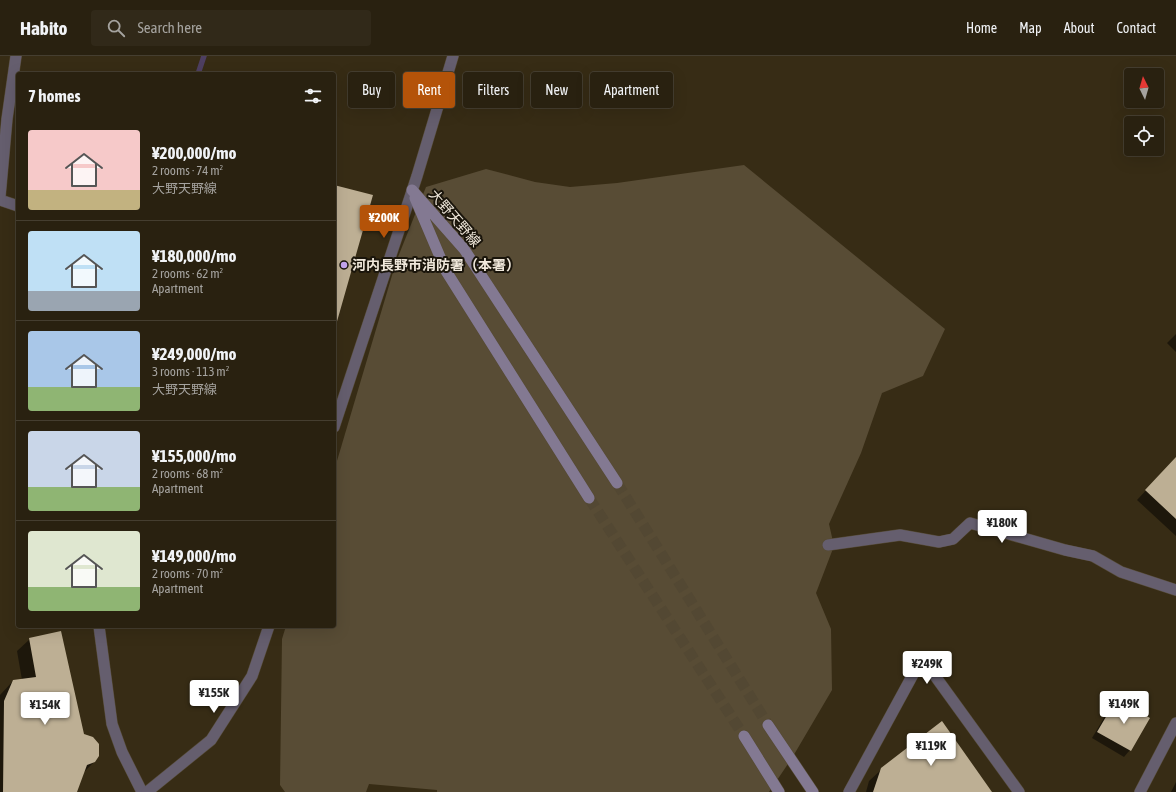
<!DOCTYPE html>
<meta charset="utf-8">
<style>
:root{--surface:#292110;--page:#312919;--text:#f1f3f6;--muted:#a5a39f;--line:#453e30;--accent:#b45309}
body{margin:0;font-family:"Asap Condensed","Noto Sans JP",sans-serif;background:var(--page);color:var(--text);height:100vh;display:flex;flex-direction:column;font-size:15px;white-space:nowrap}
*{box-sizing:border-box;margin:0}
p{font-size:13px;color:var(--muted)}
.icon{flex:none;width:22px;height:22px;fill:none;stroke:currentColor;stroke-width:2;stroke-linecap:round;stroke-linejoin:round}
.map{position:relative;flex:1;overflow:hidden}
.sheet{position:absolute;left:16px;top:16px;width:320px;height:556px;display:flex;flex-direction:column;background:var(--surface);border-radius:4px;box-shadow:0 4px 16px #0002,0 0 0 1px var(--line)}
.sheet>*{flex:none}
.banner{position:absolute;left:348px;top:16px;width:380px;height:36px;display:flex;gap:8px}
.needle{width:26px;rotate:355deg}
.tools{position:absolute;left:1124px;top:12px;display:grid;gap:8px}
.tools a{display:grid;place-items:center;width:40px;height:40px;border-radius:4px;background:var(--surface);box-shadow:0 4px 16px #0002,0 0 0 1px var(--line);font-size:20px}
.price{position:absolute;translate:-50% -34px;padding:0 9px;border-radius:4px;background:#fff;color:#222;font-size:13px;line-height:26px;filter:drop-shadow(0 1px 2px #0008)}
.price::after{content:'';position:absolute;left:50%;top:24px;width:12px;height:9px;margin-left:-6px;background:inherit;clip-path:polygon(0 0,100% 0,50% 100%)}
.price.active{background:var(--accent);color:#fff}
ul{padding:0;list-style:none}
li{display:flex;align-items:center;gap:12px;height:100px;padding:0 12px}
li+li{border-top:1px solid var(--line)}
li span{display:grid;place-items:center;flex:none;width:112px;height:80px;border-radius:4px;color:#555}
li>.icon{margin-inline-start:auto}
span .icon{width:48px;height:48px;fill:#fffc;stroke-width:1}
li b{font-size:17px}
h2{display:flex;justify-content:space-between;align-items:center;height:48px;padding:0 12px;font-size:17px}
.pill{padding:0 14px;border-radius:4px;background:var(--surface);box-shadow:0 4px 16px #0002,0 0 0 1px var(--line);font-size:14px;line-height:36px}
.pill.active{background:var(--accent);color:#fff}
header{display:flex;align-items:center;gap:24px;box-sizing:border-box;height:56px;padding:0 20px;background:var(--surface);border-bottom:1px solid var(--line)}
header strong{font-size:19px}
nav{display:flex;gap:22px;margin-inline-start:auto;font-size:14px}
.search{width:280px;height:36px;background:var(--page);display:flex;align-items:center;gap:10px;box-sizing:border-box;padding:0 14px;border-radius:4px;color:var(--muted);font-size:15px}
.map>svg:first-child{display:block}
.green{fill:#584c35}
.shadow{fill:#0007}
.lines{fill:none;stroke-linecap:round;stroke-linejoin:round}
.stream{stroke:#4e3f61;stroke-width:5.5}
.building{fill:#bdaf94}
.secondary-tunnel{stroke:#534833;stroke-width:11;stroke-dasharray:11 5.5;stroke-linecap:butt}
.minor-casing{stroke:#554a35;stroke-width:12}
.tertiary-casing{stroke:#554a35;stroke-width:12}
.secondary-casing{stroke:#554a35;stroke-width:12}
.minor{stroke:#655e6e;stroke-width:11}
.tertiary{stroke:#655e6e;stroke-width:11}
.secondary{stroke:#837992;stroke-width:11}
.poi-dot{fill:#c6a6f0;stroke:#1a150b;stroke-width:1.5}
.labels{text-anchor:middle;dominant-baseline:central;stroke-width:4;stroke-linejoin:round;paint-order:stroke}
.street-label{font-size:14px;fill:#f0e8db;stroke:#1a150b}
.poi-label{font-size:14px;font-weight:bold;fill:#f0e8db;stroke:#1a150b;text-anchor:start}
</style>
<header>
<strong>Habito</strong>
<div class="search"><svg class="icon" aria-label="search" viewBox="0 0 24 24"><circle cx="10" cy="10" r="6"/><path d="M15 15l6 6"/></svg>Search here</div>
<nav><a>Home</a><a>Map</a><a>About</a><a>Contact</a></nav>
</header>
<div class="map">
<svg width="1176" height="736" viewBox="0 0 1176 736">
<rect width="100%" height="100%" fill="#372c15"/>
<path class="green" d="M 744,109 L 945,273 L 923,320 L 882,337 L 861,397 L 829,468 L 834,490 L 816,537 L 831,573 L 832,634 L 792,702 L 769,736 L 437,736 L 437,734 L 369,728 L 366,736 L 285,736 L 280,729 L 282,583 L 286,570 L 334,570 L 334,415 L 396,206 L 426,131 L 486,113 L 535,126 L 570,131 L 617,127 Z"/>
<path class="shadow" d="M 1176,278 L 1176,296 L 1167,287 Z
M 1176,402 L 1176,480 L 1137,444 Z
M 30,583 L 83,678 L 94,706 L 84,716 L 76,736 L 0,736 L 0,639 L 13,625 L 22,624 L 17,595 Z
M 1117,644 L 1130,694 L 1124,701 L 1092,682 L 1111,650 Z
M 882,713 L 991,736 L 866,736 L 869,725 Z
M 1176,726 L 1176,736 L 1171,736 Z"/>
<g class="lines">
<path class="stream" d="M 198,18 L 204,0"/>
</g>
<path class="building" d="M 334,129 L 373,139 L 334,276 Z
M 1176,401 L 1176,463 L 1145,434 Z
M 61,575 L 84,678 L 93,681 L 99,688 L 99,700 L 95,706 L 87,709 L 77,736 L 3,736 L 4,645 L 13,624 L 36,621 L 29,582 Z
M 1117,642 L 1150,662 L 1131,695 L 1097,676 Z
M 942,665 L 992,736 L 873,736 L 881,712 Z"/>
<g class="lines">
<path class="secondary-tunnel" d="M 617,427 L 768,669
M 589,442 L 744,680"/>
<defs>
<path id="minor" d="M 0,141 L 7,63 L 16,0
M 0,144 L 18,150
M 828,489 L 900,479 L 939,486 L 953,483 L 970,467 L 1065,494 L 1093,500 L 1121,516 L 1176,534
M 99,570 L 112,668 L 122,696 L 142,736
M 849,736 L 922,602 L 1019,736
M 1140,736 L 1176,667"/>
<path id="tertiary" d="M 334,371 L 417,120 L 453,0
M 147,736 L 211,684 L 252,620 L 269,570"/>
<path id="secondary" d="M 412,134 L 464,193 L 617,427
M 415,142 L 446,215 L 589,442
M 768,669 L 813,736
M 744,680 L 779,736"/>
</defs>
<use href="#minor" class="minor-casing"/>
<use href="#tertiary" class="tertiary-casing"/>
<use href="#secondary" class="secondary-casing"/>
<use href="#minor" class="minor"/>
<use href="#tertiary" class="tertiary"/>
<use href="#secondary" class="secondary"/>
</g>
<circle class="poi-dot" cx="344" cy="209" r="4"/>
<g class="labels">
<g class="street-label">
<text transform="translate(455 162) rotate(49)">大野天野線</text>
</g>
<g class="poi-label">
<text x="352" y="209">河内長野市消防署（本署）</text>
</g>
</g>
</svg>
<div class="tools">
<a><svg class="needle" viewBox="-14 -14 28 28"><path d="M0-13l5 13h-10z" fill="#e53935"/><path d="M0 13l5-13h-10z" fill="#a5a39f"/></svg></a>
<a><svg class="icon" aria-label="locate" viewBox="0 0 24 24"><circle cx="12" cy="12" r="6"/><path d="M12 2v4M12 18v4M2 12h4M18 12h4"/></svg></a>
</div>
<b class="price active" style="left:384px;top:183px">¥200K</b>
<b class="price" style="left:1002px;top:488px">¥180K</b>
<b class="price" style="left:927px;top:629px">¥249K</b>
<b class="price" style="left:214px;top:658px">¥155K</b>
<b class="price" style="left:1124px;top:669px">¥149K</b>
<b class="price" style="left:45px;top:670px">¥154K</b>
<b class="price" style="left:931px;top:711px">¥119K</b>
<div class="banner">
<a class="pill">Buy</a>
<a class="pill active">Rent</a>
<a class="pill">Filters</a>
<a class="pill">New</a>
<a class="pill">Apartment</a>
</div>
<section class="sheet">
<h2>7 homes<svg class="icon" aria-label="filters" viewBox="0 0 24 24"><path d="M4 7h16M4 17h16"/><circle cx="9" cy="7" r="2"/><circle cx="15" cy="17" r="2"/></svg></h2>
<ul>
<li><span style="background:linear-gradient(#f6c9c9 75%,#c2b280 0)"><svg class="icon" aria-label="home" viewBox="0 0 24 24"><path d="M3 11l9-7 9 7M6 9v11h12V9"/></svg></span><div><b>¥200,000/mo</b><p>2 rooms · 74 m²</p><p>大野天野線</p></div></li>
<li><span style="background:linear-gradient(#bfe0f5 75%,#9aa5b1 0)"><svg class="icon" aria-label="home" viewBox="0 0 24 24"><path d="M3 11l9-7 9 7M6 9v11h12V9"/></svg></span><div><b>¥180,000/mo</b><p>2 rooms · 62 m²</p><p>Apartment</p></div></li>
<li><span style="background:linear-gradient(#a9c7e8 70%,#8fb573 0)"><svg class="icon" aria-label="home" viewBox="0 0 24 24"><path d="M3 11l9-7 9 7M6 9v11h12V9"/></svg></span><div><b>¥249,000/mo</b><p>3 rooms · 113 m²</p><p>大野天野線</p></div></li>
<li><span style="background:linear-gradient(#c9d6e8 70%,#8fb573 0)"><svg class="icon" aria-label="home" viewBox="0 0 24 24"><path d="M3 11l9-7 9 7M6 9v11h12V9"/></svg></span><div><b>¥155,000/mo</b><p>2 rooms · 68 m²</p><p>Apartment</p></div></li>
<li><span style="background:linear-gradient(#dfe7d0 70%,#8fb573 0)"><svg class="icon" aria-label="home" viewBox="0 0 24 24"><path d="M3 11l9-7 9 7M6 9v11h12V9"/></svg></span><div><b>¥149,000/mo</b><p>2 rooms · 70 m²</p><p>Apartment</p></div></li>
</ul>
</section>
</div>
